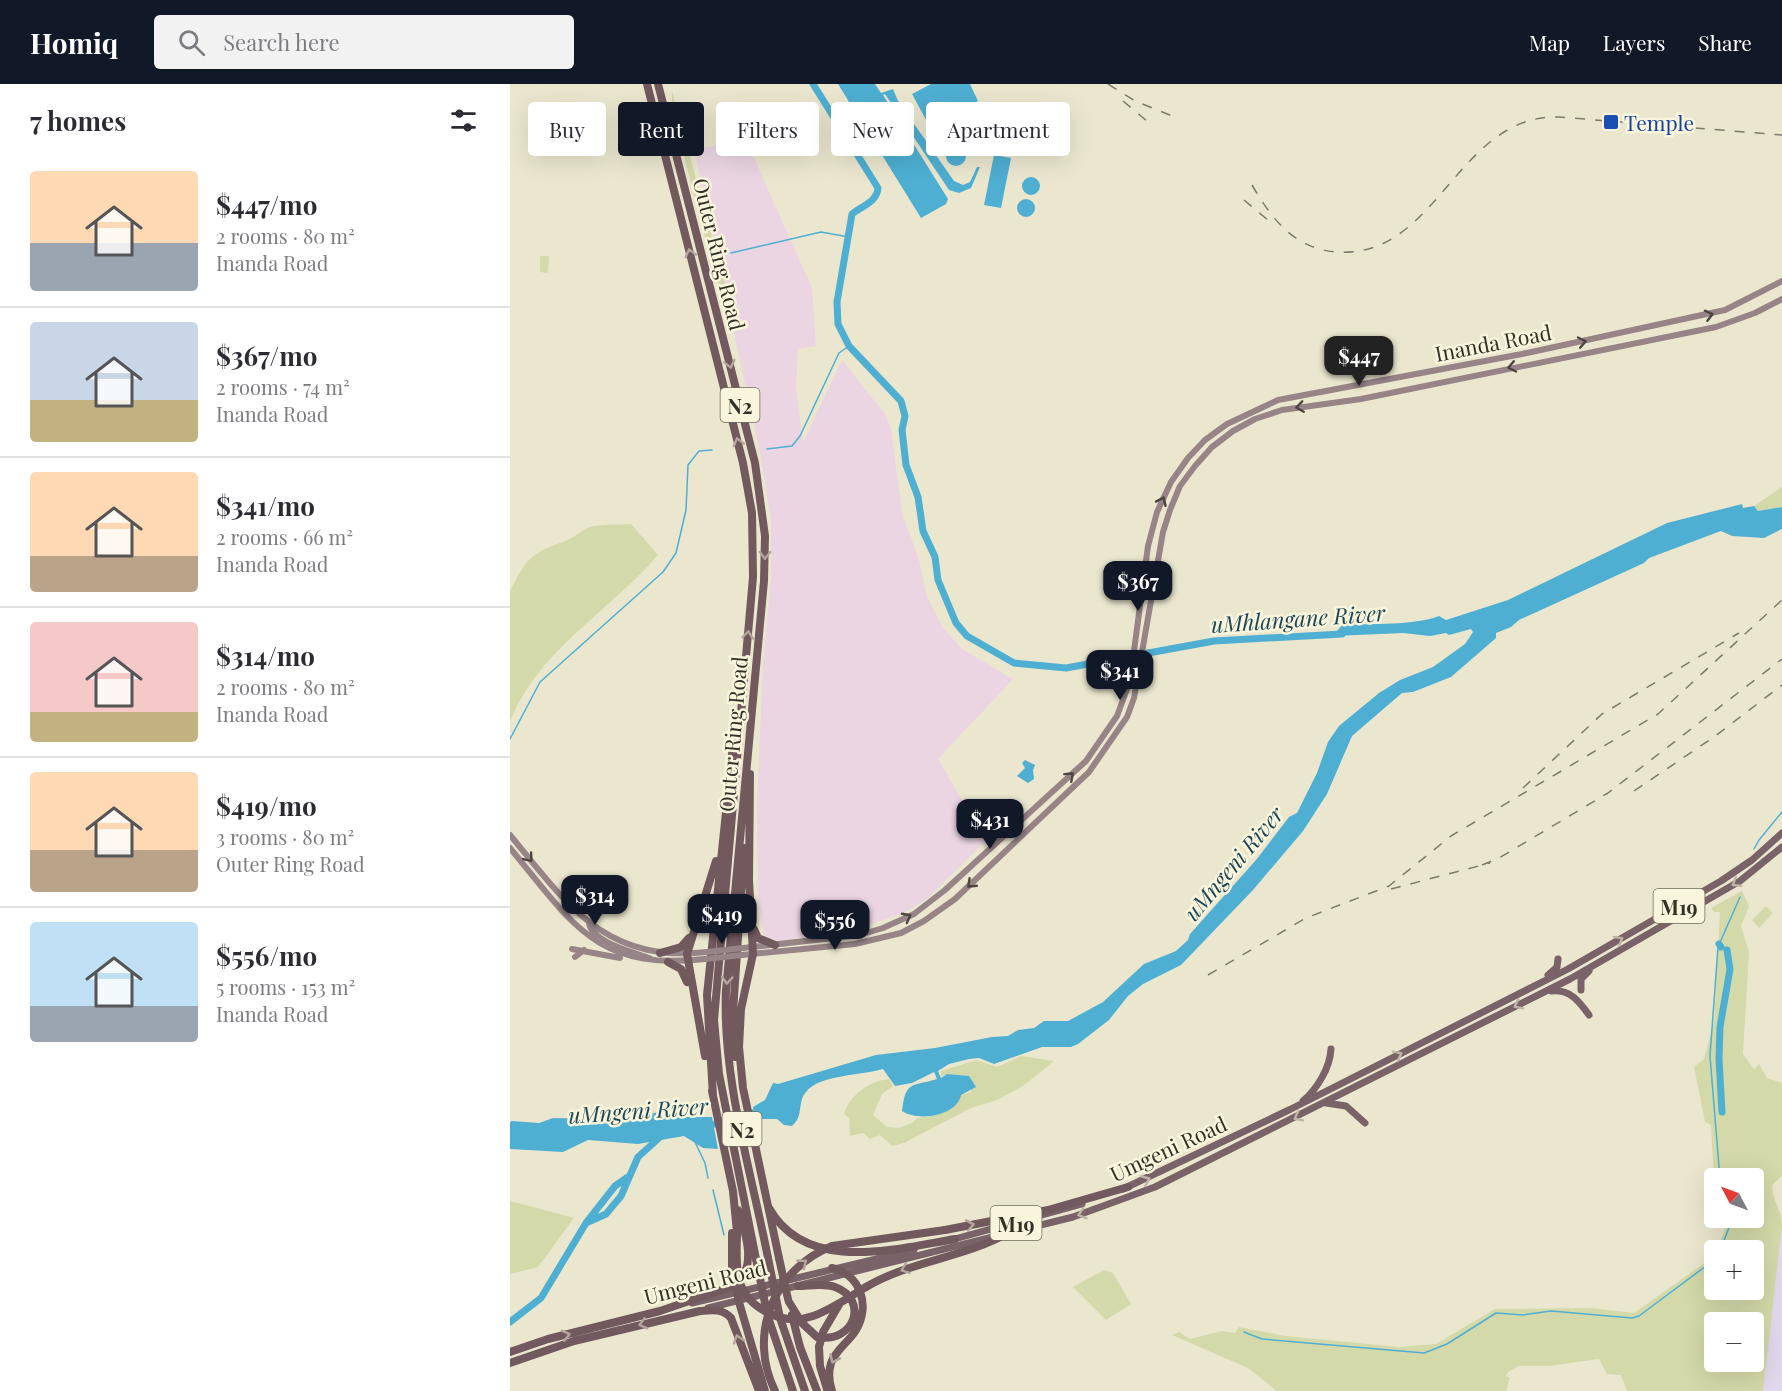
<!DOCTYPE html>
<meta charset="utf-8">
<style>
:root{--surface:#fff;--page:#f2f2f3;--text:#2b2b33;--muted:#7c7c81;--line:#e1e1e2;--accent:#111827}
body{margin:0;font-family:"Playfair Display",serif;background:var(--page);color:var(--text);height:100vh;display:flex;flex-direction:column;font-size:22px;white-space:nowrap}
*{box-sizing:border-box;margin:0}
p{font-size:20px;color:var(--muted)}
.icon{flex:none;width:33px;height:33px;fill:none;stroke:currentColor;stroke-width:2;stroke-linecap:round;stroke-linejoin:round}
.map{position:relative;flex:1;overflow:hidden}
.panel{display:flex;flex-direction:column;background:var(--surface);width:510px}
.panel>*{flex:none}
.guide{position:absolute;left:18px;top:18px;width:570px;height:54px;display:flex;gap:12px}
.needle{width:39px;rotate:311deg}
.controls{position:absolute;left:1194px;top:1084px;display:grid;gap:12px}
.controls a{display:grid;place-items:center;width:60px;height:60px;border-radius:6px;background:var(--surface);box-shadow:0 6px 24px #0002;font-size:30px}
.price{position:absolute;translate:-50% -51px;padding:0 14px;border-radius:12px;background:var(--accent);color:#fff;font-size:20px;line-height:39px;filter:drop-shadow(0 2px 3px #0008)}
.price::after{content:'';position:absolute;left:50%;top:36px;width:18px;height:14px;margin-left:-9px;background:inherit;clip-path:polygon(0 0,100% 0,50% 100%)}
.price.active{background:#222;color:#fff}
ul{padding:0;list-style:none}
li{display:flex;align-items:center;gap:18px;height:150px;padding:0 30px}
li+li{border-top:2px solid var(--line)}
li span{display:grid;place-items:center;flex:none;width:168px;height:120px;border-radius:6px;color:#555}
li>.icon{margin-inline-start:auto}
span .icon{width:72px;height:72px;fill:#fffc;stroke-width:1}
li b{font-size:26px}
h2{display:flex;justify-content:space-between;align-items:center;height:72px;padding:0 30px;font-size:26px}
.pill{padding:0 21px;border-radius:6px;background:var(--surface);box-shadow:0 6px 24px #0002;font-size:21px;line-height:54px}
.pill.active{background:var(--accent);color:#fff}
header{display:flex;align-items:center;gap:36px;box-sizing:border-box;height:84px;padding:0 30px;background:var(--accent);color:#fff}
header strong{font-size:28px}
nav{display:flex;gap:33px;margin-inline-start:auto;font-size:21px}
.search{width:420px;height:54px;background:var(--page);display:flex;align-items:center;gap:15px;box-sizing:border-box;padding:0 21px;border-radius:6px;color:var(--muted);font-size:22px}
main{display:flex;flex:1;min-height:0}
.map>svg:first-child{display:block}
.industrial{fill:#ebd5e3}
.medical{fill:#e0d8ed}
.green{fill:#d4d9a9;fill-rule:evenodd}
.water{fill:#4eafd2}
.lines{fill:none;stroke-linecap:round;stroke-linejoin:round}
.stream{stroke:#4eafd2;stroke-width:1.5}
.river{stroke:#4eafd2;stroke-width:7}
.secondary{stroke:#968487;stroke-width:6}
.trunk{stroke:#7a6368;stroke-width:7}
.motorway{stroke:#71595e;stroke-width:8}
.rail{stroke:#7d7a6b;stroke-width:1.5;stroke-dasharray:10 10;stroke-linecap:butt}
.secondary-bridge{stroke:#968487;stroke-width:6}
.motorway-bridge{stroke:#71595e;stroke-width:8}
.oneway{stroke:#b5a69d}
.oneway2{stroke:#4b463f}
.oneway3{stroke:#c0b3a8}
.transit-dot{fill:#1a4fb4;stroke:#f9f4dc;stroke-width:2}
.labels{text-anchor:middle;dominant-baseline:central;stroke-width:5;stroke-linejoin:round;paint-order:stroke}
.shield{fill:#f9f4dc;stroke:#6e6c5d;stroke-width:1.5}
.shield-label{font-size:20px;font-weight:bold;fill:#323127}
.transit-label{font-size:21px;fill:#164399;stroke:#f9f4dc;text-anchor:start}
.street-label{font-size:21px;fill:#323127;stroke:#f9f4dc}
.water-label{font-size:22px;font-style:italic;fill:#1b4655;stroke:#f9f4dc}
</style>
<header>
<strong>Homiq</strong>
<div class="search"><svg class="icon" aria-label="search" viewBox="0 0 24 24"><circle cx="10" cy="10" r="6"/><path d="M15 15l6 6"/></svg>Search here</div>
<nav><a>Map</a><a>Layers</a><a>Share</a></nav>
</header>
<main>
<section class="panel">
<h2>7 homes<svg class="icon" aria-label="filters" viewBox="0 0 24 24"><path d="M4 7h16M4 17h16"/><circle cx="9" cy="7" r="2"/><circle cx="15" cy="17" r="2"/></svg></h2>
<ul>
<li><span style="background:linear-gradient(#ffd9b3 60%,#9aa5b1 0)"><svg class="icon" aria-label="home" viewBox="0 0 24 24"><path d="M3 11l9-7 9 7M6 9v11h12V9"/></svg></span><div><b>$447/mo</b><p>2 rooms · 80 m²</p><p>Inanda Road</p></div></li>
<li><span style="background:linear-gradient(#c9d6e8 65%,#c2b280 0)"><svg class="icon" aria-label="home" viewBox="0 0 24 24"><path d="M3 11l9-7 9 7M6 9v11h12V9"/></svg></span><div><b>$367/mo</b><p>2 rooms · 74 m²</p><p>Inanda Road</p></div></li>
<li><span style="background:linear-gradient(#ffd9b3 70%,#b9a48a 0)"><svg class="icon" aria-label="home" viewBox="0 0 24 24"><path d="M3 11l9-7 9 7M6 9v11h12V9"/></svg></span><div><b>$341/mo</b><p>2 rooms · 66 m²</p><p>Inanda Road</p></div></li>
<li><span style="background:linear-gradient(#f6c9c9 75%,#c2b280 0)"><svg class="icon" aria-label="home" viewBox="0 0 24 24"><path d="M3 11l9-7 9 7M6 9v11h12V9"/></svg></span><div><b>$314/mo</b><p>2 rooms · 80 m²</p><p>Inanda Road</p></div></li>
<li><span style="background:linear-gradient(#ffd9b3 65%,#b9a48a 0)"><svg class="icon" aria-label="home" viewBox="0 0 24 24"><path d="M3 11l9-7 9 7M6 9v11h12V9"/></svg></span><div><b>$419/mo</b><p>3 rooms · 80 m²</p><p>Outer Ring Road</p></div></li>
<li><span style="background:linear-gradient(#bfe0f5 70%,#9aa5b1 0)"><svg class="icon" aria-label="home" viewBox="0 0 24 24"><path d="M3 11l9-7 9 7M6 9v11h12V9"/></svg></span><div><b>$556/mo</b><p>5 rooms · 153 m²</p><p>Inanda Road</p></div></li>
</ul>
</section>
<div class="map">
<svg width="1272" height="1307" viewBox="0 0 1272 1307">
<rect width="100%" height="100%" fill="#ebe7cf"/>
<path class="industrial" d="M 229,58 L 244,74 L 302,204 L 306,262 L 288,265 L 286,303 L 293,358 L 332,276 L 376,331 L 381,346 L 393,433 L 408,472 L 417,513 L 432,542 L 452,565 L 503,595 L 428,675 L 476,757 L 418,814 L 394,829 L 343,846 L 269,857 L 254,852 L 248,815 L 247,720 L 253,578 L 261,493 L 261,436 L 250,369 L 184,65 Z"/>
<path class="medical" d="M 1272,1141 L 1272,1307 L 1253,1307 L 1268,1166 Z"/>
<path class="green" d="M 162,7 L 216,204 L 207,199 L 162,26 Z
M 30,172 L 39,172 L 38,189 L 30,188 Z
M 1272,403 L 1272,423 L 1248,427 L 1244,422 Z
M 121,440 L 148,471 C 98,529 29,565 0,638 L 0,507 C 16,475 21,469 55,457 C 64,454 71,446 80,443 C 92,440 108,441 121,440 Z
M 1232,807 L 1239,822 L 1231,842 L 1239,868 L 1233,970 L 1244,985 L 1249,980 L 1257,994 L 1272,999 L 1272,1092 L 1262,1101 C 1262,1117 1272,1126 1272,1141 L 1253,1307 L 1117,1307 L 1111,1291 L 1097,1290 L 1089,1275 L 1039,1282 L 1009,1282 L 998,1288 L 996,1292 L 1000,1294 L 996,1307 L 767,1307 L 738,1284 L 662,1251 L 669,1248 L 680,1255 L 712,1247 L 725,1249 L 729,1243 L 775,1252 L 889,1263 L 926,1260 L 985,1225 L 1081,1224 L 1124,1229 L 1204,1172 L 1204,1206 L 1244,1206 L 1244,1167 L 1206,1167 L 1215,1145 L 1215,1134 L 1244,1134 L 1244,1095 L 1204,1095 L 1204,1097 L 1201,1041 L 1195,1038 L 1184,983 L 1194,975 L 1204,938 L 1210,828 L 1204,828 L 1201,824 ZM 1204,1239 L 1244,1239 L 1244,1278 L 1204,1278 Z
M 1256,822 L 1263,829 L 1249,844 L 1242,836 Z
M 511,972 L 544,977 L 513,1002 L 487,1016 L 461,1024 L 394,1059 L 382,1062 L 370,1051 L 360,1055 L 353,1049 L 340,1052 L 339,1034 L 334,1030 C 340,1010 360,997 379,995 L 383,1002 L 372,1010 L 363,1031 L 377,1043 L 389,1044 L 402,1039 L 407,1034 L 422,1032 L 451,1011 L 461,1008 L 459,992 L 437,990 L 431,993 L 431,987 L 467,976 L 487,983 Z
M 0,1117 L 64,1134 L 28,1183 L 0,1190 Z
M 594,1186 L 603,1189 L 621,1220 L 596,1236 L 563,1203 Z"/>
<path class="water" d="M 328,0 L 365,0 L 371,9 L 383,5 L 388,17 L 444,97 L 453,101 L 460,98 L 467,83 L 470,83 L 461,104 L 449,109 L 439,106 L 375,10 L 373,11 L 438,115 L 436,120 L 411,134 Z
M 421,0 L 460,0 L 468,17 L 420,43 L 402,10 Z
M497 27a7 7 0 1 1 14 0a7 7 0 1 1-14 0Z
M523 30a10 10 0 1 1 20 0a10 10 0 1 1-20 0Z
M460 30a9 9 0 1 1 18 0a9 9 0 1 1-18 0Z
M442 40a10 10 0 1 1 20 0a10 10 0 1 1-20 0Z
M491 49a8 8 0 1 1 16 0a8 8 0 1 1-16 0Z
M423 53a10 10 0 1 1 20 0a10 10 0 1 1-20 0Z
M518 54a10 10 0 1 1 20 0a10 10 0 1 1-20 0Z
M455 60a10 10 0 1 1 20 0a10 10 0 1 1-20 0Z
M436 72a10 10 0 1 1 20 0a10 10 0 1 1-20 0Z
M 484,71 L 501,74 L 491,124 L 474,121 Z
M512 102a9 9 0 1 1 18 0a9 9 0 1 1-18 0Z
M507 124a9 9 0 1 1 18 0a9 9 0 1 1-18 0Z
M 1232,420 L 1233,424 L 1244,422 L 1248,427 L 1272,423 L 1272,445 L 1254,454 L 1222,452 L 1211,447 L 1139,474 L 1134,479 L 1009,536 L 1001,543 L 986,549 L 986,554 L 941,593 L 903,608 L 892,609 L 842,652 L 817,710 L 793,747 L 743,806 L 671,881 L 633,900 L 618,912 L 599,936 L 568,960 L 561,963 L 532,963 L 484,980 L 469,974 L 459,975 L 439,980 L 428,987 L 431,994 L 437,990 L 459,992 L 466,1003 L 451,1011 C 447,1032 408,1038 392,1027 C 396,996 401,1003 427,995 L 424,988 L 402,999 L 385,1002 L 373,985 C 354,991 308,991 296,1008 C 287,1018 294,1032 282,1042 L 274,1041 L 267,1035 L 246,1035 L 243,1023 L 255,1016 L 263,999 L 268,1000 L 366,971 L 425,964 L 482,953 L 498,952 L 508,946 L 524,944 L 534,937 L 558,937 L 593,918 L 634,880 L 666,867 L 678,856 L 680,850 L 746,776 L 779,733 L 787,729 L 807,689 L 818,658 L 829,642 L 869,609 L 890,596 L 923,583 L 955,560 L 963,548 L 961,545 L 939,551 L 936,549 L 920,552 L 893,549 L 823,552 L 832,541 C 863,539 903,542 929,532 L 936,536 L 998,516 L 1157,439 Z
M 515,676 L 525,681 L 523,686 L 524,695 L 518,699 L 507,692 L 515,684 L 512,679 Z
M 150,1028 L 157,1033 L 202,1033 L 208,1065 L 193,1064 L 174,1052 L 128,1060 L 78,1056 L 53,1068 L 0,1065 L 0,1038 L 2,1037 L 29,1039 L 43,1034 L 82,1035 L 91,1030 L 125,1032 Z"/>
<g class="lines">
<path class="stream" d="M 221,169 L 311,148 L 339,153
M 257,365 L 282,362 L 290,352 L 329,269 L 339,262
M 0,655 L 30,598 L 153,488 L 166,469 L 176,426 L 178,381 L 189,367 L 202,366
M 1244,765 L 1249,756 L 1272,728
M 185,1058 L 195,1079 L 198,1094
M 1210,1095 L 1200,972 L 1208,863 L 1230,813
M 203,1106 L 214,1151
M 1210,1167 L 1220,1141 L 1219,1134
M 734,1248 L 752,1255 L 914,1269 L 937,1260 L 986,1229 L 1013,1231 L 1041,1227 L 1122,1234 L 1129,1232 L 1204,1176"/>
<path class="river" d="M 303,0 L 368,104 C 367,118 352,122 342,130 L 327,218 L 328,240 L 339,262 L 391,317 L 395,332 L 392,346 L 396,381 L 408,413 L 413,447 L 425,473 L 428,496 L 446,539 L 457,552 L 504,579 L 556,584 L 704,557 L 832,550
M 1209,860 L 1211,863
M 1212,1028 L 1209,975 L 1210,943 L 1220,885 L 1217,866
M 205,1040 L 252,1026
M 76,1139 L 105,1102 L 118,1093
M 0,1238 L 31,1214 L 76,1139 L 96,1130 L 111,1112 L 128,1073 L 149,1054"/>
<path class="secondary" d="M 472,747 L 484,753 L 494,752
M 0,751 C 58,821 94,879 197,868
M 0,764 C 63,840 86,887 195,875
M 61,819 L 73,824 L 83,816
M 79,839 C 82,859 125,868 141,875
M 233,864 L 350,851 L 373,844 L 404,830 L 435,806 L 576,677 L 607,632 L 620,597 L 638,462 L 647,428 L 661,398 L 678,374 L 695,356 L 717,340 L 768,316 L 1012,270 L 1215,226 L 1272,197
M 62,865 L 110,874
M 232,871 L 345,860 L 391,849 L 414,837 L 445,815 L 579,688 L 617,633 L 624,614 L 653,448 L 660,426 L 670,402 L 685,382 L 702,363 L 723,347 L 745,335 L 772,326 L 851,315 L 1206,243 L 1245,229 L 1272,215
M 65,873 L 74,866"/>
<path class="trunk" d="M 1038,891 L 1047,883 L 1048,875
M 1071,906 L 1071,895 L 1079,887
M 1041,907 C 1060,905 1069,917 1079,931
M 793,1017 C 807,1005 820,984 821,965
M 816,1019 L 836,1022 L 855,1039
M 613,1105 L 781,1025 L 1058,885 L 1211,797 L 1242,776 L 1272,749
M 441,1156 L 572,1120
M 182,1219 L 404,1166
M 198,1224 L 563,1133 L 645,1103 L 1060,895 L 1230,797 L 1272,763"/>
<path class="motorway" d="M 137,0 L 233,379 L 242,429 L 243,493 L 204,936 L 209,990 L 246,1175
M 148,0 L 245,379 L 255,452 L 254,497 L 216,906 C 212,994 241,1087 258,1174
M 240,690 L 239,796 L 243,870 L 231,925 L 229,963 L 233,1004 L 269,1174
M 244,845 L 248,854 L 265,861
M 150,869 L 171,863 L 179,854
M 158,878 L 171,885 L 177,898
M 195,972 L 177,870 L 206,777
M 225,973 L 223,928 L 234,764
M 202,1007 L 223,1107 L 227,1148
M 203,1012 L 197,911 L 223,661
M 259,1124 C 296,1190 385,1165 445,1155
M 435,1146 L 538,1126 L 618,1103
M 356,1203 C 400,1177 453,1174 498,1149
M 229,1218 L 255,1307
M 279,1218 L 292,1239 L 307,1253 C 344,1260 360,1216 325,1203 C 314,1199 299,1202 288,1202
M 282,1231 L 290,1263 L 307,1307
M 270,1234 L 295,1307
M 259,1236 L 283,1307
M 309,1263 L 310,1282 L 317,1305
M 0,1268 L 38,1255 L 150,1227 L 226,1201 C 247,1183 236,1149 228,1126
M 0,1279 L 64,1257 L 190,1227 C 202,1226 212,1224 221,1234 L 249,1307
M 322,1307 C 319,1298 318,1289 321,1279 C 326,1265 339,1258 346,1246 C 361,1221 350,1190 322,1184"/>
<path class="rail" d="M 598,0 L 625,17 L 662,32
M 613,17 L 643,42
M 742,101 C 762,135 784,165 827,168 C 928,175 947,30 1049,33 L 1272,51
M 734,116 L 759,137
M 1013,704 L 1092,630 L 1229,549
M 1124,707 L 1204,653 L 1272,601
M 972,781 L 989,774 L 1098,709 L 1272,575
M 881,805 L 980,779
M 698,891 L 796,834 L 879,802 L 941,752 L 1148,630 L 1272,516"/>
<path class="secondary-bridge" d="M 197,868 L 233,864
M 195,875 L 232,871"/>
<path class="motorway-bridge" d="M 227,1148 C 227,1165 225,1183 230,1199 C 240,1227 276,1242 303,1232 C 322,1225 339,1213 356,1203
M 222,1149 L 222,1185 L 229,1218
M 258,1174 L 270,1234
M 269,1174 L 278,1215
M 246,1175 L 257,1229
M 309,1263 L 313,1248 L 330,1219
M 265,1307 C 237,1250 264,1185 322,1162 L 435,1146"/>
</g>
<defs><path id="oneway-chevron" d="M-2-3.5L2.5 0L-2 3.5" fill="none" stroke-width="1.6" stroke-linecap="round" stroke-linejoin="round" transform="scale(1.5)"/></defs>
<g class="oneway">
<use href="#oneway-chevron" transform="translate(180 169) rotate(-104)"/>
<use href="#oneway-chevron" transform="translate(220 280) rotate(76)"/>
<use href="#oneway-chevron" transform="translate(228 358) rotate(-104)"/>
<use href="#oneway-chevron" transform="translate(255 471) rotate(91)"/>
<use href="#oneway-chevron" transform="translate(238 551) rotate(-84)"/>
<use href="#oneway-chevron" transform="translate(217 896) rotate(95)"/>
<use href="#oneway-chevron" transform="translate(460 1141) rotate(-10)"/>
<use href="#oneway-chevron" transform="translate(293 1179) rotate(-39)"/>
<use href="#oneway-chevron" transform="translate(395 1185) rotate(160)"/>
<use href="#oneway-chevron" transform="translate(133 1240) rotate(166)"/>
<use href="#oneway-chevron" transform="translate(56 1251) rotate(-14)"/>
<use href="#oneway-chevron" transform="translate(228 1255) rotate(-108)"/>
<use href="#oneway-chevron" transform="translate(324 1275) rotate(114)"/>
</g>
<g class="oneway2">
<use href="#oneway-chevron" transform="translate(1199 231) rotate(-14)"/>
<use href="#oneway-chevron" transform="translate(1072 258) rotate(-12)"/>
<use href="#oneway-chevron" transform="translate(1002 283) rotate(168)"/>
<use href="#oneway-chevron" transform="translate(790 323) rotate(172)"/>
<use href="#oneway-chevron" transform="translate(652 417) rotate(-66)"/>
<use href="#oneway-chevron" transform="translate(560 692) rotate(-42)"/>
<use href="#oneway-chevron" transform="translate(19 774) rotate(50)"/>
<use href="#oneway-chevron" transform="translate(461 800) rotate(137)"/>
<use href="#oneway-chevron" transform="translate(397 833) rotate(-28)"/>
</g>
<g class="oneway3">
<use href="#oneway-chevron" transform="translate(1226 799) rotate(148)"/>
<use href="#oneway-chevron" transform="translate(1109 856) rotate(-30)"/>
<use href="#oneway-chevron" transform="translate(1008 921) rotate(153)"/>
<use href="#oneway-chevron" transform="translate(888 971) rotate(-27)"/>
<use href="#oneway-chevron" transform="translate(788 1033) rotate(153)"/>
<use href="#oneway-chevron" transform="translate(636 1096) rotate(-23)"/>
<use href="#oneway-chevron" transform="translate(572 1130) rotate(163)"/>
</g>
<rect class="transit-dot" x="1093" y="30" width="16" height="16" rx="3"/>
<g class="labels">
<g class="shield">
<rect x="210.5" y="304" width="39" height="34" rx="4.5"/>
<rect x="1143.5" y="805" width="51" height="34" rx="4.5"/>
<rect x="212.5" y="1028" width="39" height="34" rx="4.5"/>
<rect x="480.5" y="1122" width="51" height="34" rx="4.5"/>
</g>
<g class="shield-label">
<text x="230" y="321">N2</text>
<text x="1169" y="822">M19</text>
<text x="232" y="1045">N2</text>
<text x="506" y="1139">M19</text>
</g>
<g class="transit-label">
<text x="1114" y="38">Temple</text>
</g>
<g class="street-label">
<text transform="translate(210 170) rotate(76)">Outer Ring Road</text>
<text transform="translate(983 258) rotate(-11)">Inanda Road</text>
<text transform="translate(222 650) rotate(-85)">Outer Ring Road</text>
<text transform="translate(658 1064) rotate(-25)">Umgeni Road</text>
<text transform="translate(195 1197) rotate(-14)">Umgeni Road</text>
</g>
<g class="water-label">
<text transform="translate(788 534) rotate(-4)">uMhlangane River</text>
<text transform="translate(723 779) rotate(-50)">uMngeni River</text>
<text transform="translate(128 1026) rotate(-4)">uMngeni River</text>
</g>
</g>
</svg>
<div class="controls">
<a><svg class="needle" viewBox="-14 -14 28 28"><path d="M0-13l5 13h-10z" fill="#e53935"/><path d="M0 13l5-13h-10z" fill="#7c7c81"/></svg></a>
<a>+</a>
<a>−</a>
</div>
<b class="price active" style="left:849px;top:303px">$447</b>
<b class="price" style="left:628px;top:528px">$367</b>
<b class="price" style="left:610px;top:617px">$341</b>
<b class="price" style="left:480px;top:766px">$431</b>
<b class="price" style="left:85px;top:842px">$314</b>
<b class="price" style="left:212px;top:861px">$419</b>
<b class="price" style="left:325px;top:867px">$556</b>
<div class="guide">
<a class="pill">Buy</a>
<a class="pill active">Rent</a>
<a class="pill">Filters</a>
<a class="pill">New</a>
<a class="pill">Apartment</a>
</div>
</div>
</main>
